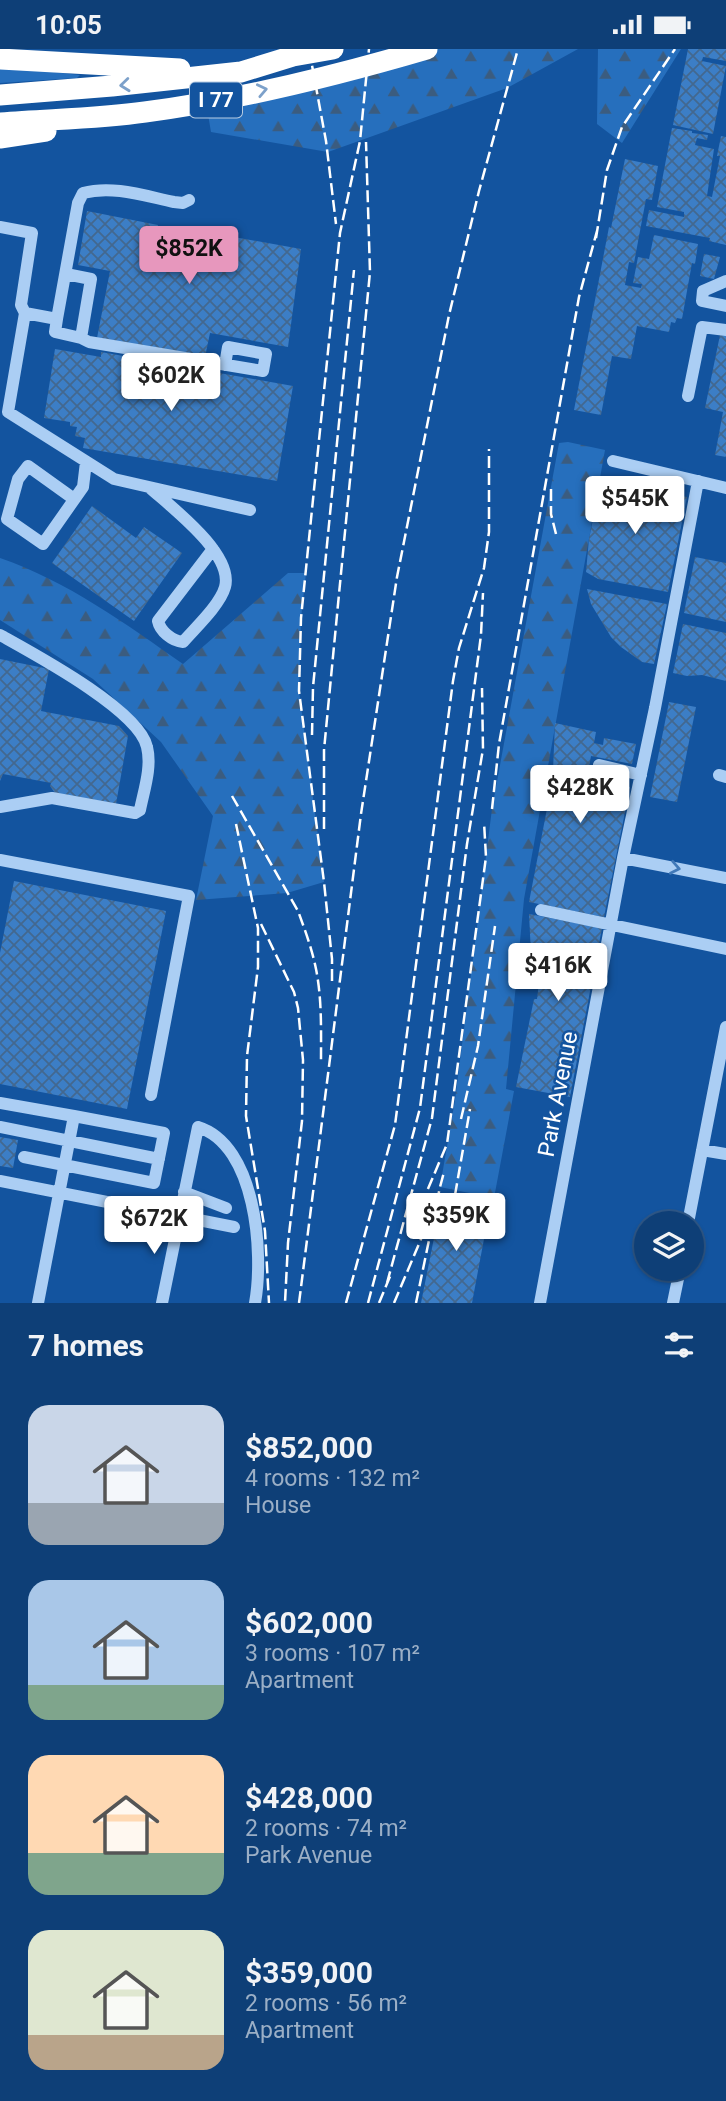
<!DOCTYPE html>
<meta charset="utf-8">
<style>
:root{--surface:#0e3f77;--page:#17467c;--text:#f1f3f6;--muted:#9bafc6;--line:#2e5889;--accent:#e797bd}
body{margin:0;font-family:Roboto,sans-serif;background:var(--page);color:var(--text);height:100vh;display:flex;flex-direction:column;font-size:26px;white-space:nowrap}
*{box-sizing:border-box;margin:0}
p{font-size:23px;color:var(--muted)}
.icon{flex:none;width:38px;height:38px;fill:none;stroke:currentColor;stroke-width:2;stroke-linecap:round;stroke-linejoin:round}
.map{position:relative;height:1254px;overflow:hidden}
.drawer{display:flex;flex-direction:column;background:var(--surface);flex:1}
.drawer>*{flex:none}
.buttons{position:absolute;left:634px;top:1162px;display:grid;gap:14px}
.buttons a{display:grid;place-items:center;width:70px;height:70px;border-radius:50%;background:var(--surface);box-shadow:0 2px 5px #0004,0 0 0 2px var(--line);font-size:35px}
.price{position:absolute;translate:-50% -60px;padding:0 16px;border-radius:7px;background:#fff;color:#222;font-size:23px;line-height:46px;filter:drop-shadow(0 2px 4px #0008)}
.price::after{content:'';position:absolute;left:50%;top:42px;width:21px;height:16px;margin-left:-10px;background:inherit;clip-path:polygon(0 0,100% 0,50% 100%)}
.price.active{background:var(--accent);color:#111}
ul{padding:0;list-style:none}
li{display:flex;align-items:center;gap:21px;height:175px;padding:0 28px}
li span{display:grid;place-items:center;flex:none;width:196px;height:140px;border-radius:21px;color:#555}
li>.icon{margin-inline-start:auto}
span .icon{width:84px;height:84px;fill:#fffc;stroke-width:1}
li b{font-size:30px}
h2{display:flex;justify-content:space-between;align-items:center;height:84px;padding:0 28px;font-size:30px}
.status{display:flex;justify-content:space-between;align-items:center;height:49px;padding:0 35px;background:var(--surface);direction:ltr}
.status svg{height:19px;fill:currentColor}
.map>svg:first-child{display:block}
.grass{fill:#266fbd}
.forest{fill:url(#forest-firs)}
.building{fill:url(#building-cross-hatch)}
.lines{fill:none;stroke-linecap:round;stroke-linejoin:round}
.minor{stroke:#abcef4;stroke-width:12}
.highway{stroke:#fff;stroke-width:21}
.rail{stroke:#fff;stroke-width:2.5;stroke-dasharray:12 5;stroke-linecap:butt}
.oneway{stroke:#7da1ca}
.oneway2{stroke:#4179b8}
.labels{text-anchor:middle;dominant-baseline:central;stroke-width:5;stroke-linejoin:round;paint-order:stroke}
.shield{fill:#13549f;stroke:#b8cce2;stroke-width:2}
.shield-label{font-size:21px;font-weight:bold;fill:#fff}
.street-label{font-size:23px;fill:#fff;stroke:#13549f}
</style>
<div class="status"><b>10:05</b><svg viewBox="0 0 49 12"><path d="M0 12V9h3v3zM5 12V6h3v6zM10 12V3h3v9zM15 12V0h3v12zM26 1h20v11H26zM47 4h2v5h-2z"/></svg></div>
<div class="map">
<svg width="726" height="1254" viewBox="0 0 726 1254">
<defs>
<pattern id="forest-firs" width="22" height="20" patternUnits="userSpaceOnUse" patternTransform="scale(1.75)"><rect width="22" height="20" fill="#266fbd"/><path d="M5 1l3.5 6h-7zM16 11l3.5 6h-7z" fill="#3b5c7f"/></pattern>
<pattern id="building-cross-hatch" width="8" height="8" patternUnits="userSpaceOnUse" patternTransform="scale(1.75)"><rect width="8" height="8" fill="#3c7ec6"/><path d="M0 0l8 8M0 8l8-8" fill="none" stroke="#43688f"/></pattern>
</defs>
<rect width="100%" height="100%" fill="#13549f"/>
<path class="grass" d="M 0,17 L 80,26 L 77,29 L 0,34 Z"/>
<path class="forest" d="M 427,0 L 578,0 L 507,39 L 328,103 L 211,83 L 206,53 Z
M 598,0 L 681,0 L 622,94 L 597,75 Z
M 568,393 L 605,401 L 524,850 L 506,1040 L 514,1042 L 494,1149 L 440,1138 L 455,1051 L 492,760 L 559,394 Z
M 0,509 C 67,532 126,575 183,615 L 288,524 L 306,524 L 301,569 L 299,642 L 324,833 L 287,844 L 196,851 L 213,767 L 161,693 L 93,630 L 0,571 Z"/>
<path class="building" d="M 688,0 L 726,0 L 726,12 L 703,8 L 702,12 L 726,17 L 713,85 L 673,76 Z
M 672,79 L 692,82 L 692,84 L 708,86 L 707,91 L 697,89 L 695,96 L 714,100 L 707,147 L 712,148 L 720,107 L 717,107 L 721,87 L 726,88 L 726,196 L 709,192 L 710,189 L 646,177 L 649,161 L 684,168 L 684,163 L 657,158 Z
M 625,110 L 658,117 L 652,151 L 646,150 L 634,214 L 629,213 L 625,236 L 641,239 L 642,235 L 633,234 L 638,208 L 649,210 L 654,186 L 698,195 L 695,215 L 692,214 L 682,270 L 677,269 L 675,274 L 671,273 L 669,283 L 637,277 L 631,310 L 612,307 L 601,366 L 574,361 L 609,178 L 611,179 Z
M 87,162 L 158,176 L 153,198 L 156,198 L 157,188 L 169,190 L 166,200 L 169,201 L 173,177 L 301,200 L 288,298 L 210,284 L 205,308 L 97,289 L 110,222 L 78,216 Z
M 704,205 L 720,208 L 714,230 L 700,227 Z
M 720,286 L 726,287 L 726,408 L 715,406 L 723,363 L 705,359 Z
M 55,300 L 101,308 L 101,303 L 293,337 L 277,432 L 83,399 L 85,389 L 75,387 L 77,378 L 70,377 L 70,373 L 44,369 Z
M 601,431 L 687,448 L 668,543 L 598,530 L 586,523 L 589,490 Z
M 92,457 L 136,489 L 144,478 L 182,504 L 134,572 L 52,514 Z
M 695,508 L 726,514 L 726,573 L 684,564 Z
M 587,540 L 667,555 L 654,615 L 642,613 L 621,598 L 611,588 L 591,555 Z
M 683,575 L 726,584 L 726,632 L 702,626 L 687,627 L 673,624 Z
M 0,610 L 49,620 L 41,662 L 119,677 L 128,687 L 116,755 L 55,744 L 50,737 L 51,734 L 3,725 L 0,732 Z
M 669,653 L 696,658 L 677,753 L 650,748 Z
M 555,674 L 596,683 L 594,694 L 603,696 L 604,689 L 636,695 L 632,715 L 591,707 L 587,730 L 630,738 L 604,868 L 529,853 L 551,739 L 549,739 L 553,722 Z
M 14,832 L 166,862 L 127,1060 L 0,1035 L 0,904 Z
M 529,865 L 602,879 L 570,1048 L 516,1038 L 534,950 L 537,950 L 541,917 L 538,917 L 531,905 Z
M 0,1088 L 18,1091 L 13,1119 L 0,1117 Z
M 442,1149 L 490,1158 L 472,1254 L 421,1254 Z"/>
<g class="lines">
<path class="minor" d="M 0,178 L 32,184 L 21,256 L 25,264 L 8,363 L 114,430 L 250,461
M 726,232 L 703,242 L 702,252 L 726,257
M 25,264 L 57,270 L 78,154 L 83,144 C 113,136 145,147 174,153 L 183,154 L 189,151
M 57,270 L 55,283 L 81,289 L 91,230 L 66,225
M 81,289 L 89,293 L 263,322 L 266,305 L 228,298 L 225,316
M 688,347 L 702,278 L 726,281
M 613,412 L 726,439
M 149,438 C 171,458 234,505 225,538 C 220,556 195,579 183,593 C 172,592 160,582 158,572 L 213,500
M 74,450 L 28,417 L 18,430 L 7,470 L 43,495 L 83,438 L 86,413
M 0,586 C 34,605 139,661 147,698 C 152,718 144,741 140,761 L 135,764 L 52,749 L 0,758
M 599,716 L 641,726
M 719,726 L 726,728
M 623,809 L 726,829
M 0,811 L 189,847 L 151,1046
M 541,861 L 726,900
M 0,1054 L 74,1067 L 38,1254
M 0,1078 L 159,1110
M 702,1101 L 726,1105
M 24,1108 L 154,1134 L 164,1084 L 74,1067
M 0,1132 L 234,1178
M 184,1143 L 226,1159
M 688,1174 L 726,978
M 162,1254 L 198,1078 C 256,1096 264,1204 255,1254
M 540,1254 L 623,809 L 655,659 L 698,432
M 673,1254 L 680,1220"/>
<path class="highway" d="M 0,10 L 180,20
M 0,46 L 112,37 L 241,23 L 293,7 L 333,0
M 0,74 C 48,70 97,70 145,63 C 240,51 335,27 427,0
M 0,89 L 46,82"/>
<path class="rail" d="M 309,0 L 326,92 L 336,175
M 596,189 L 607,121 L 622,78 L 675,0
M 551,440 L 551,465 L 556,485
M 312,686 L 313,638 L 354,221
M 232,747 L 298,862 C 305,881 312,900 316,920 C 322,950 321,981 321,1013
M 492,760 L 499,695 L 579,248 L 597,182
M 236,775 L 258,879 L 258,918 L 247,1007 L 246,1067 L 265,1182 L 269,1254
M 324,780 L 324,701 L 370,223 L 366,93
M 261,875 L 294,943 L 298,959 L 303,1011 L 302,1072 L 288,1194 L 285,1254
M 332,932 L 332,910 L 324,833 L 299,642 L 301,569 L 340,184 L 360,92 L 369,0
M 461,1070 L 478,997 L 495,877
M 455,1146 L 470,1060
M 408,1187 L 447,1095 L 486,808 L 484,773
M 387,1234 L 432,1069 L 467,795 L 483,700 L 482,639
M 299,1254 L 361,765 L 397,528 L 449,266 L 479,142 L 518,0
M 346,1254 L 395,1076 L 453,632 L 459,599 L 484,519 L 489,483 L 489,400
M 368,1254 L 420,1059 L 481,586 L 483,544
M 379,1254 L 391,1225
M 394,1254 L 424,1183
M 416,1254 L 440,1138 L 444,1123"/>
</g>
<defs><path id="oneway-chevron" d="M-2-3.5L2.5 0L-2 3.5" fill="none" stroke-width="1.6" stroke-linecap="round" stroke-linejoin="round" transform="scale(1.75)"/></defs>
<g class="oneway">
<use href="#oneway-chevron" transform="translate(125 36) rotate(174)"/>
<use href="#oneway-chevron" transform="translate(262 41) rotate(-12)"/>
</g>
<use class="oneway2" href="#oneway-chevron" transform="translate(675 819) rotate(11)"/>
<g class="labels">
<rect class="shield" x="190" y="33.5" width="52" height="35" rx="5"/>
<g class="shield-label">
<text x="216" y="51">I 77</text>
</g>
<g class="street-label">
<text transform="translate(558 1045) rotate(-79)">Park Avenue</text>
</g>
</g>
</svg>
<div class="buttons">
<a><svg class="icon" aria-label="layers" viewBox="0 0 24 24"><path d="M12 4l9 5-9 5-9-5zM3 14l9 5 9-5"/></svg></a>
</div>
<b class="price active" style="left:189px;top:237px">$852K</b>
<b class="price" style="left:171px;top:364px">$602K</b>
<b class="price" style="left:635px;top:487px">$545K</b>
<b class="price" style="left:580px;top:776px">$428K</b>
<b class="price" style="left:558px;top:954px">$416K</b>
<b class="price" style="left:456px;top:1204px">$359K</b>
<b class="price" style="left:154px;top:1207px">$672K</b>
</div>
<section class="drawer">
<h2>7 homes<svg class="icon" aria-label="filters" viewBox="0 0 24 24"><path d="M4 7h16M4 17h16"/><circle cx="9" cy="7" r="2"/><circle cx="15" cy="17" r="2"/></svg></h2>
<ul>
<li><span style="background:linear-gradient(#c9d6e8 70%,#9aa5b1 0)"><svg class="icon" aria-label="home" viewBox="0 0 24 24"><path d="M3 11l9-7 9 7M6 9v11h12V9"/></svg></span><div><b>$852,000</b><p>4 rooms · 132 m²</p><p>House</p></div></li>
<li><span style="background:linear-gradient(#a9c7e8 75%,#7fa58c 0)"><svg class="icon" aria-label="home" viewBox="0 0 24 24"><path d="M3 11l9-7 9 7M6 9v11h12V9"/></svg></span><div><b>$602,000</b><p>3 rooms · 107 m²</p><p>Apartment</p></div></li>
<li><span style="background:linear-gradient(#ffd9b3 70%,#7fa58c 0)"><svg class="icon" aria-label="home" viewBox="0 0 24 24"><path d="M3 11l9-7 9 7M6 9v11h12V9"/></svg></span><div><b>$428,000</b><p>2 rooms · 74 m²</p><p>Park Avenue</p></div></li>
<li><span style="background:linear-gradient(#dfe7d0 75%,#b9a48a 0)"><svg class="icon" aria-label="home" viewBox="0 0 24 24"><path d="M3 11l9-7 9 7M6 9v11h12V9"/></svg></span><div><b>$359,000</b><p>2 rooms · 56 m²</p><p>Apartment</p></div></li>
</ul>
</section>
